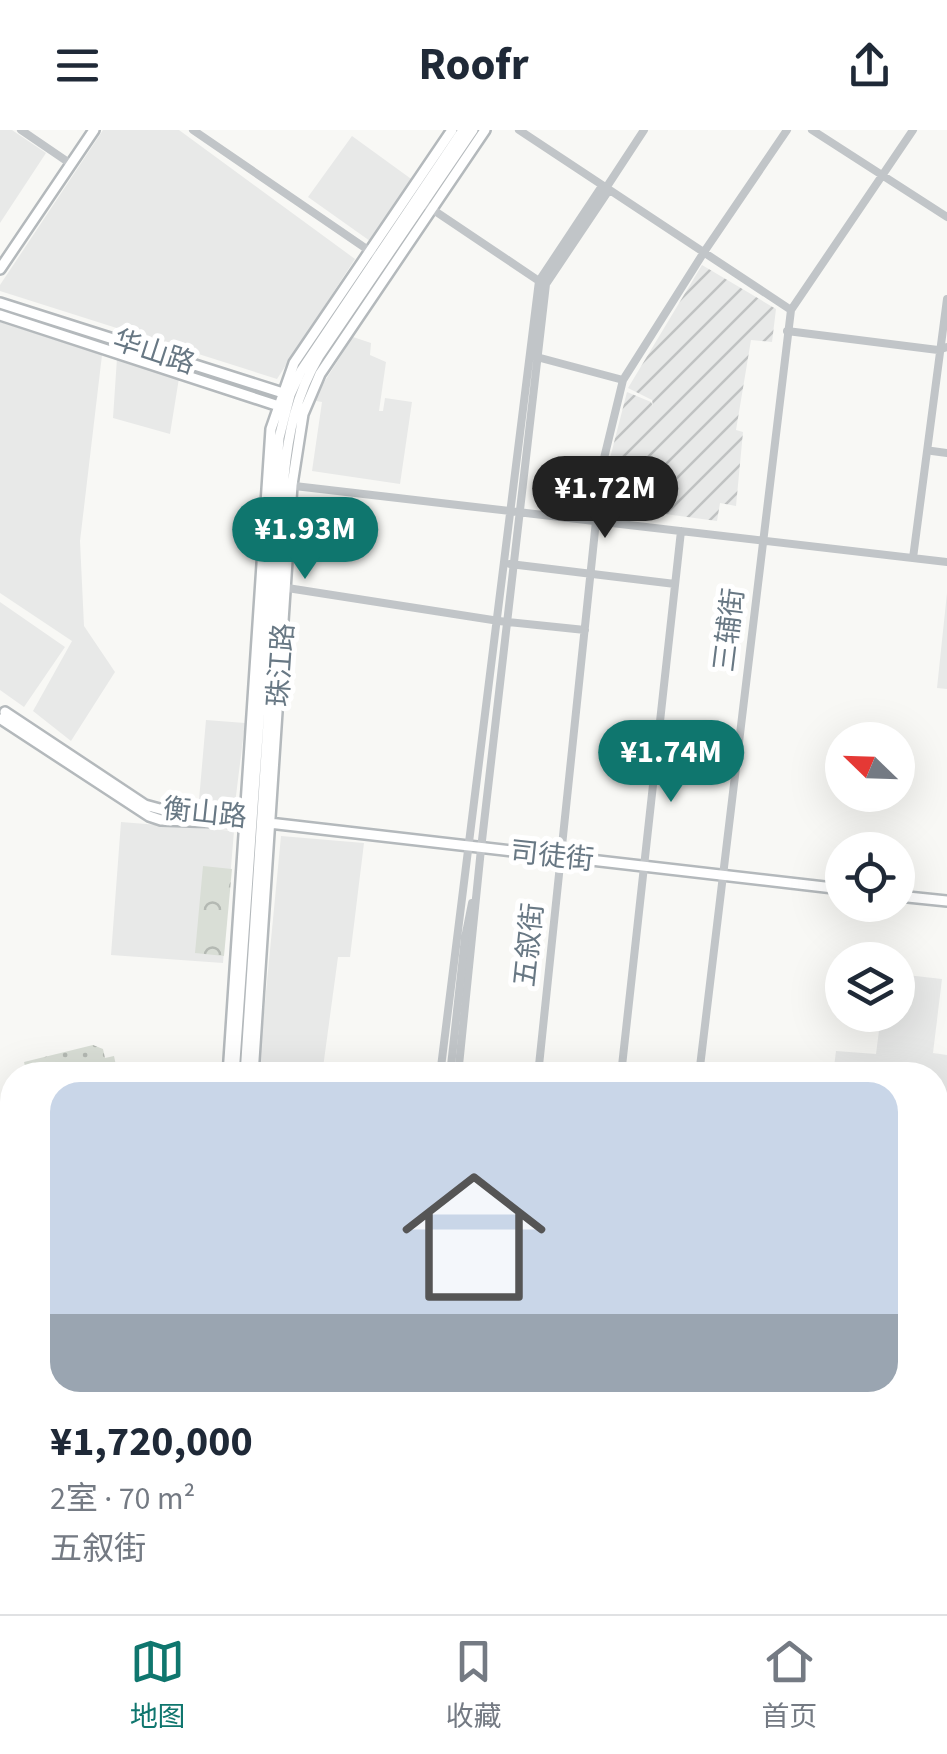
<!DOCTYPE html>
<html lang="zh">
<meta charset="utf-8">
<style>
:root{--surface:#fff;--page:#f6f6f7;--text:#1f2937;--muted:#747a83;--line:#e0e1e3;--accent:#0f766e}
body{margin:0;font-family:"Source Sans 3","Noto Sans SC",sans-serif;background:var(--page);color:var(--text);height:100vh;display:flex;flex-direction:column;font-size:38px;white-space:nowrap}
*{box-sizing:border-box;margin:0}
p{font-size:32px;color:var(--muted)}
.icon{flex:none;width:55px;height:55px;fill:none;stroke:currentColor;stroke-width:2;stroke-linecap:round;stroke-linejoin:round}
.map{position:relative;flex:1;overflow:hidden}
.panel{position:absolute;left:0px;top:932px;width:948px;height:552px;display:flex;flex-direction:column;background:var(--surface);border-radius:40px 40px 0 0;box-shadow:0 10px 40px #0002}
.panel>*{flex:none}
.needle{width:65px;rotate:293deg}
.controls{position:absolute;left:825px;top:592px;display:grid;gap:20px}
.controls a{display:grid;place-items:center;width:90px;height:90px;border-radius:50%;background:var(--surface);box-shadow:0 10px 40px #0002;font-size:50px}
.price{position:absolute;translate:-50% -85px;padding:0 22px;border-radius:35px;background:var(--accent);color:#fff;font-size:32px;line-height:65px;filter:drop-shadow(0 2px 5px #0008)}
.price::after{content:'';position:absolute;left:50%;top:60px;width:30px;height:22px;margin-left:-15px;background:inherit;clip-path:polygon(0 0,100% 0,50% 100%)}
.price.selected{background:#222;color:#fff}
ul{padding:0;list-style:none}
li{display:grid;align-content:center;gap:20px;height:530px;padding:0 50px}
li+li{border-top:2px solid var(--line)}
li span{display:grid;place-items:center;height:310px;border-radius:30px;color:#555}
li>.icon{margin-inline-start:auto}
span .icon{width:180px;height:180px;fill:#fffc;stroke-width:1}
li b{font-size:42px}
header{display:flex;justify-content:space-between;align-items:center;height:130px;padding:0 50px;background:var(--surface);font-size:45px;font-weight:700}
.tabs{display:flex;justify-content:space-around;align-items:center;height:140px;border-top:2px solid var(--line);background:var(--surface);font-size:28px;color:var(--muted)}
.tabs a{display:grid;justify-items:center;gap:5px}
.tabs .selected{color:var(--accent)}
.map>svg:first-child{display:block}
.built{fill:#e8e9e8}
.industrial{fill:url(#industrial-furrows)}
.forest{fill:url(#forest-crowns)}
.park{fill:url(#park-dots)}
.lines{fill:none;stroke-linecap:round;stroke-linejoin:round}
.major-casing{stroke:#b4b9bc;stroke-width:14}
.minor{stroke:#c1c5c8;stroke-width:8}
.major{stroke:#fff;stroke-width:9}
.minor-bridge{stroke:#c1c5c8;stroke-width:8}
.labels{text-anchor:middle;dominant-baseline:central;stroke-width:10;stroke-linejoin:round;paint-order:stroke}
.street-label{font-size:28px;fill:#687884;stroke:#fff}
</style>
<header><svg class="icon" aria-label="menu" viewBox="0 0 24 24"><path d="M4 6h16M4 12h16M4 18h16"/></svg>Roofr<svg class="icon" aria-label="share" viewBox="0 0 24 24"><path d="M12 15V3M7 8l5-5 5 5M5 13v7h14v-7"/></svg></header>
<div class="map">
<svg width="947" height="1484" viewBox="0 0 947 1484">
<defs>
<pattern id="industrial-furrows" width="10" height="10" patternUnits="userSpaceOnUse" patternTransform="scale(2.5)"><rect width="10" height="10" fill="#e8e9e8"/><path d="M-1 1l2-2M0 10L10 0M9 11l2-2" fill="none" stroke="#c0c2c2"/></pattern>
<pattern id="forest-crowns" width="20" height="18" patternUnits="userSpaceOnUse" patternTransform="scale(2.5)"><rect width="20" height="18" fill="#d9ded6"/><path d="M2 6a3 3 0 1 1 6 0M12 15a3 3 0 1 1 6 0" fill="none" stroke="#b4b9b3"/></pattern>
<pattern id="park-dots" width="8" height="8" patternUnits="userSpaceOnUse" patternTransform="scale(2.5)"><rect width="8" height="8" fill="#d9ded6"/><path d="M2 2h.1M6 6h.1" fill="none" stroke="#b4b9b3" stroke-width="1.8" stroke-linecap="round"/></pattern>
</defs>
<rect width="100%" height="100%" fill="#f8f8f5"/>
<path class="built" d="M 0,0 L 12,0 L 46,23 L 0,93 Z
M 103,0 L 179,0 L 355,129 L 277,249 L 0,161 L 0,155 Z
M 352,6 L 414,51 L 370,111 L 308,67 Z
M 0,192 L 102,225 L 80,411 L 84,496 L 115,542 L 71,611 L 33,581 L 72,511 L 0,463 Z
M 353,207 L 371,213 L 370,225 L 386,232 L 379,281 L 383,281 L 385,268 L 412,272 L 400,354 L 312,341 L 322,272 L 316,271 L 319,260 Z
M 117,228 L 179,248 L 170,304 L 113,288 Z
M 947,463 L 947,559 L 937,558 Z
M 0,472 L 65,517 L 24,577 L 0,560 Z
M 206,590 L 245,593 L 235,674 L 199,670 Z
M 121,692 L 234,701 L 223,833 L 111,825 Z
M 281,706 L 364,713 L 350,827 L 338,827 L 322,945 L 258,945 Z
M 898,844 L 942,849 L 933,923 L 947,925 L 947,980 L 935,979 L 935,945 L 833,945 L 836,921 L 876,924 L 881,885 L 898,885 Z
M 397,1473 L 475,1473 L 462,1484 L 407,1484 Z"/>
<path class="industrial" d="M 702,135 L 776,179 L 772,212 L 751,210 L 736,300 L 743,302 L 736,376 L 720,373 L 717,391 L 598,375 L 627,262 L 651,272 L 653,276 L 652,270 L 628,258 Z"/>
<path class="forest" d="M 203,736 L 232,739 L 224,826 L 195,823 Z"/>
<path class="park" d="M 93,915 L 103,919 L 105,928 L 114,926 L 118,945 L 27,945 L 24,932 Z"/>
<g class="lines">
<defs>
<path id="major" d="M 0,139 L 94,0
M 0,173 L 286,264
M 0,185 L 282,277
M 5,582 L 145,675 L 167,681 L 251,684
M 1,589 L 149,686 L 161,690 L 250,693
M 269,693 L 842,759
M 898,766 L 947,771
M 228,945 L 271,299 L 294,233 L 452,0
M 234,945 L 279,308 L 290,265 L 301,241 L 463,0
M 245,945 L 284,347 C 288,303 296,265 319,226 L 473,0
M 253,945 L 292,355 L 303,284 L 320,244 L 485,0
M 0,1158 L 12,1155
M 0,1177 L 12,1173
M 0,1187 L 12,1184
M 935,1210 L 947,1211
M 935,1220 L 947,1222
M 935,1227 L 947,1229
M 935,1241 L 947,1242
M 656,1472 L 666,1484
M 679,1472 L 688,1484
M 308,1484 L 319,1472
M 324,1484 L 340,1472"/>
</defs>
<use href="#major" class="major-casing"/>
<path class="minor" d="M 21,0 L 68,32
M 193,0 L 374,124
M 519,0 L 791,180
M 812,0 L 947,87
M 606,58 L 644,0
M 423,73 L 539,151
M 787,201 L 938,220 L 947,217
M 533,226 L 623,250
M 932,321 L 947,323
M 286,355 L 947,432
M 589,390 L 623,250 L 704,122 L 787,0
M 913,428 L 947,169
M 510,434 L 675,454
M 281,457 L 499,491 L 585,500
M 465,808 L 472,773
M 454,943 L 474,945
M 440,945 L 539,151 L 602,56
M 458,945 L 481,719 L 546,154 L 609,60
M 538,945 L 596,391
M 621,945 L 681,401
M 699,945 L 791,180 L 913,0
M 935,1001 L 947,1003
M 0,1124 L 12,1121
M 943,1211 L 947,1181
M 0,1351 L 12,1366
M 0,1420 L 12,1409
M 935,1420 L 947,1331
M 935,1468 L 947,1470
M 269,1472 L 280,1484
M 391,1472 L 401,1484
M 0,1476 L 12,1465
M 137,1484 L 151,1472
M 316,1484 L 327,1472
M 887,1484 L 904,1472"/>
<use href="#major" class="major"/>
<path class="minor-bridge" d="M 450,945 L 465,808"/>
</g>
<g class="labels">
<g class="street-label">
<text transform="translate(154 222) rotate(18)">华山路</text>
<text transform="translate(729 500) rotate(-83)">三辅街</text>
<text transform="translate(281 535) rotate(-86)">珠江路</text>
<text transform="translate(205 683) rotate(6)">衡山路</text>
<text transform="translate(552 726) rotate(6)">司徒街</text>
<text transform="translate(529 815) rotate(-84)">五叙街</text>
</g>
</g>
</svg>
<div class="controls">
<a><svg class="needle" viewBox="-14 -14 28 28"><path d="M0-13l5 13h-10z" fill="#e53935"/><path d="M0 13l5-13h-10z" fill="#747a83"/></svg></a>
<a><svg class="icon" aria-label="locate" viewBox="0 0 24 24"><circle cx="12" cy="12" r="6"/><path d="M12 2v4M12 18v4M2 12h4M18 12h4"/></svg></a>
<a><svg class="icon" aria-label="layers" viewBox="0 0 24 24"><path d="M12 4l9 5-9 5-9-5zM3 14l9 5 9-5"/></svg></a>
</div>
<b class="price selected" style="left:605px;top:411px">¥1.72M</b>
<b class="price" style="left:305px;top:452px">¥1.93M</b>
<b class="price" style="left:671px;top:675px">¥1.74M</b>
<section class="panel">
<ul>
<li><span style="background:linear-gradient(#c9d6e8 75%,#9aa5b1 0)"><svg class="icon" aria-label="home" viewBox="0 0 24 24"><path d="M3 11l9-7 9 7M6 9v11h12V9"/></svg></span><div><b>¥1,720,000</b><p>2室 · 70 m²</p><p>五叙街</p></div></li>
</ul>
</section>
</div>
<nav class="tabs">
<a class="selected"><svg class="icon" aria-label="map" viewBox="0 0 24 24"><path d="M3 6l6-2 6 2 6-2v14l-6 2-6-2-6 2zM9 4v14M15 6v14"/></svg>地图</a>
<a><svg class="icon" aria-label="saved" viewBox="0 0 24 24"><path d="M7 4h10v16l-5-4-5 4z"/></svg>收藏</a>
<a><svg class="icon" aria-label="home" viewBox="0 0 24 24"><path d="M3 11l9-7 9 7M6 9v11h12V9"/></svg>首页</a>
</nav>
